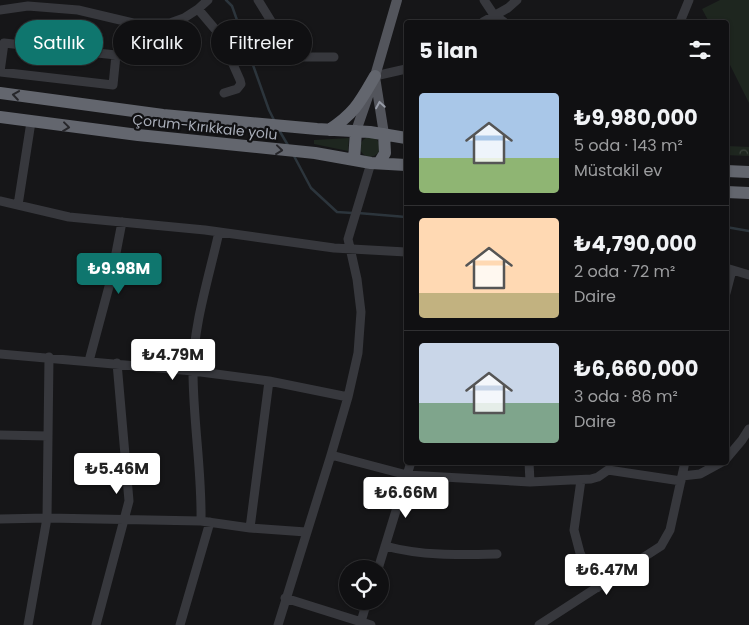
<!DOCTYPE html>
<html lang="tr">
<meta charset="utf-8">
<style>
:root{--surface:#101012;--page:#1e1e20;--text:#f1f3f6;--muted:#9c9d9f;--line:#303032;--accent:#0f766e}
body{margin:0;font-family:Poppins,sans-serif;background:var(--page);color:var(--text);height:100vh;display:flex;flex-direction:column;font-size:19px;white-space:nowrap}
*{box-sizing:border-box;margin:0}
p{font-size:16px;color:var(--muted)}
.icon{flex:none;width:28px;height:28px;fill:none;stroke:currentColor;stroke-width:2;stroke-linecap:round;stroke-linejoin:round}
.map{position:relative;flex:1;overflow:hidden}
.sheet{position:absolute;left:404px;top:20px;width:325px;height:445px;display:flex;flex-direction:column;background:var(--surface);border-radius:5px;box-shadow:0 1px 4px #0004,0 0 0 1px var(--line)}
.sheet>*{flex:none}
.guide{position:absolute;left:15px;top:20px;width:314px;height:45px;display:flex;gap:10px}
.buttons{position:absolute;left:339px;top:560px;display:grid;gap:10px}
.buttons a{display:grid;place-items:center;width:50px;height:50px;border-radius:50%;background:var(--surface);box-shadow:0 1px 4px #0004,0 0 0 1px var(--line);font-size:25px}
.price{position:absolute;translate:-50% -42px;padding:0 11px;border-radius:5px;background:#fff;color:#222;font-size:16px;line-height:32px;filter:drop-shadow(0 1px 2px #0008)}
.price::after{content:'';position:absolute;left:50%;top:30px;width:15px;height:11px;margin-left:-8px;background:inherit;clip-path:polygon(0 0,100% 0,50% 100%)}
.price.selected{background:var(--accent);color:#fff}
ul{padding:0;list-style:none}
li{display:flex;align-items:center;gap:15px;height:125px;padding:0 15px}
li+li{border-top:1px solid var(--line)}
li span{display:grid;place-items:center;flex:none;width:140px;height:100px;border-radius:5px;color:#555}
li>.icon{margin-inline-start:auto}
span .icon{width:60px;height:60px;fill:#fffc;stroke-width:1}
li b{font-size:21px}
h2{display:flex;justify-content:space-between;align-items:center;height:60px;padding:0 15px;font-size:21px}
.tag{padding:0 18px;border-radius:22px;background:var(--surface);box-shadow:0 1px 4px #0004,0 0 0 1px var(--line);font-size:18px;line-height:45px}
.tag.selected{background:var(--accent);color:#fff}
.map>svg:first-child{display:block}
.grass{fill:#1e261f}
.forest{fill:url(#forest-crowns)}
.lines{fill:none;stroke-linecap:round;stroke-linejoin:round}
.stream{stroke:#2c353c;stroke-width:2.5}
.minor{stroke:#37383d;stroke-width:9}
.major{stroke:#53555c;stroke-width:10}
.highway{stroke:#63666e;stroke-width:12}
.oneway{stroke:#26262a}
.oneway2{stroke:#979ba6}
.labels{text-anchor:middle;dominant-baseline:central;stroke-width:4.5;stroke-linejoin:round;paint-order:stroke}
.street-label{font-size:14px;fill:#a8adb8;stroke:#111113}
</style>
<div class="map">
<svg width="749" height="625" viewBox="0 0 749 625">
<defs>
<pattern id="forest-crowns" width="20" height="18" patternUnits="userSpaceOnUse" patternTransform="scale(1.25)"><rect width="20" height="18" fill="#1e261f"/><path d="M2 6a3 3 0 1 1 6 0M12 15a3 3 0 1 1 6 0" fill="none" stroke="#3c433d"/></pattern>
</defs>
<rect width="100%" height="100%" fill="#161618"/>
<path class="grass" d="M 720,0 L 749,0 L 749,103 L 726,57 L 726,22 L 709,22 L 702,9 Z
M360 147a10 10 0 1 1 20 0a10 10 0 1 1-20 0Z
M 349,138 L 348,151 L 314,144 L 314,140 Z"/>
<path class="forest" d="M 726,146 L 749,147 L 749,156 L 726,155 Z"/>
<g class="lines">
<path class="stream" d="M 226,0 L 232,6 L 269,110 L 274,120
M 279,130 L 289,147
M 294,156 L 311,188 L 337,212 L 352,213
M 358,213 L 406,217
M 726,227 L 749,231"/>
<path class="minor" d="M 258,0 L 271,21 L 290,57 L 334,57
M 484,0 L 494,15 L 504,22
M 198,9 L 220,35 L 240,80 L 241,84 L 237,89 L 224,93
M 0,10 L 28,6 L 78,10 L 133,23 L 170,23 L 184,18 L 198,9 L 208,0
M 483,22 L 508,8 L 517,0
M 680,22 L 689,0
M 4,43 L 116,55 L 113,85 L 0,72 Z
M 375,76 L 406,69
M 0,201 L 69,217 L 205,230 L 334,248 L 406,252
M 18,205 L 31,122
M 726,268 L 749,275
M 726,293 L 732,270
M 0,354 L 193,371 L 269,381 L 348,397
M 89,361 L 111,279 L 122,222
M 0,435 L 48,436
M 331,455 L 407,475 L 530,482 L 591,479 L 598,477 L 608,470 L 681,481
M 726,459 L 742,440 L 749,429
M 529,462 L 530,482
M 682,476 L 700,474 L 722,462
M 581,480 L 574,530 L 580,553 L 597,588
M 0,519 L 47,518 L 201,521 L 250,528 L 306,532
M 201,521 C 202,471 193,421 193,371 C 193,326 209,277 219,232
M 250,528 L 269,381
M 385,546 C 422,556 458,555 497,554
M 378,569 L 411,462
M 285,598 L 371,625
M 361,622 L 367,601
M 28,625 L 47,518 L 49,357
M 96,625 L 129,501 L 117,363
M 180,625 L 210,522
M 278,625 L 331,455 L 348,397 L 358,353 L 361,312 L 357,279 L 348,239 L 371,163
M 539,625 L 661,546 L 670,530 L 685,462"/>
<path class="major" d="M 375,77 L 384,134
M 356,131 L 375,76 L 397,0"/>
<path class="highway" d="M 0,93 L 163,115 L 317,129 L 370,132 L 406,138
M 0,117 L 138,135 L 315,153 L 371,163 L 406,165
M 329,130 C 355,113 360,102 375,76
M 354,160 L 356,131
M 379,163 L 385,153 L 384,134
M 726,171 L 749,172
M 726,192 L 749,193"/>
</g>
<defs><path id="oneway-chevron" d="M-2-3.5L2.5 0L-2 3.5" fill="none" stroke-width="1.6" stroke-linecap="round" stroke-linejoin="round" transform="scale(1.25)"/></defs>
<g class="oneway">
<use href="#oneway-chevron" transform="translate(16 95) rotate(-172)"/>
<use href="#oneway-chevron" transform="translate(66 127) rotate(7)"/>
<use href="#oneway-chevron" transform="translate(279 150) rotate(6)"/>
</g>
<use class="oneway2" href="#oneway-chevron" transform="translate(380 105) rotate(-99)"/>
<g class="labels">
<g class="street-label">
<text transform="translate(205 127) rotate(6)">Çorum-Kırıkkale yolu</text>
</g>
</g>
</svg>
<div class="buttons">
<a><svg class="icon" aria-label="locate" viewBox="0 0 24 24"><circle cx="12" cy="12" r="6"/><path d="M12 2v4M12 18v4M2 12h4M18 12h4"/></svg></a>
</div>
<b class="price selected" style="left:119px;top:295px">₺9.98M</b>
<b class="price" style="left:173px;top:381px">₺4.79M</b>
<b class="price" style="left:117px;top:495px">₺5.46M</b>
<b class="price" style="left:406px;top:519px">₺6.66M</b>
<b class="price" style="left:607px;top:596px">₺6.47M</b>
<div class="guide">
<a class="tag selected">Satılık</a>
<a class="tag">Kiralık</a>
<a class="tag">Filtreler</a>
</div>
<section class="sheet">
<h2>5 ilan<svg class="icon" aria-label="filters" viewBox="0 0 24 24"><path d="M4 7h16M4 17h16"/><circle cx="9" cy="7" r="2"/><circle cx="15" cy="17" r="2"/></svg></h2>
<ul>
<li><span style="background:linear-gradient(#a9c7e8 65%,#8fb573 0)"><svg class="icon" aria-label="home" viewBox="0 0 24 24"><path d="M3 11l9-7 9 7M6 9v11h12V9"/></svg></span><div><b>₺9,980,000</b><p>5 oda · 143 m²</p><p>Müstakil ev</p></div></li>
<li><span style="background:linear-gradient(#ffd9b3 75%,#c2b280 0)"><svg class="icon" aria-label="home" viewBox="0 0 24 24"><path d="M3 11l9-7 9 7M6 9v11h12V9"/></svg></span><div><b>₺4,790,000</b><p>2 oda · 72 m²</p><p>Daire</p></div></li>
<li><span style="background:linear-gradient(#c9d6e8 60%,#7fa58c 0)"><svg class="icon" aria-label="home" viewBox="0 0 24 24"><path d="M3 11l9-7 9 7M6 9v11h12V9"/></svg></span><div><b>₺6,660,000</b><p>3 oda · 86 m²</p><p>Daire</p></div></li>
</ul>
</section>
</div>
